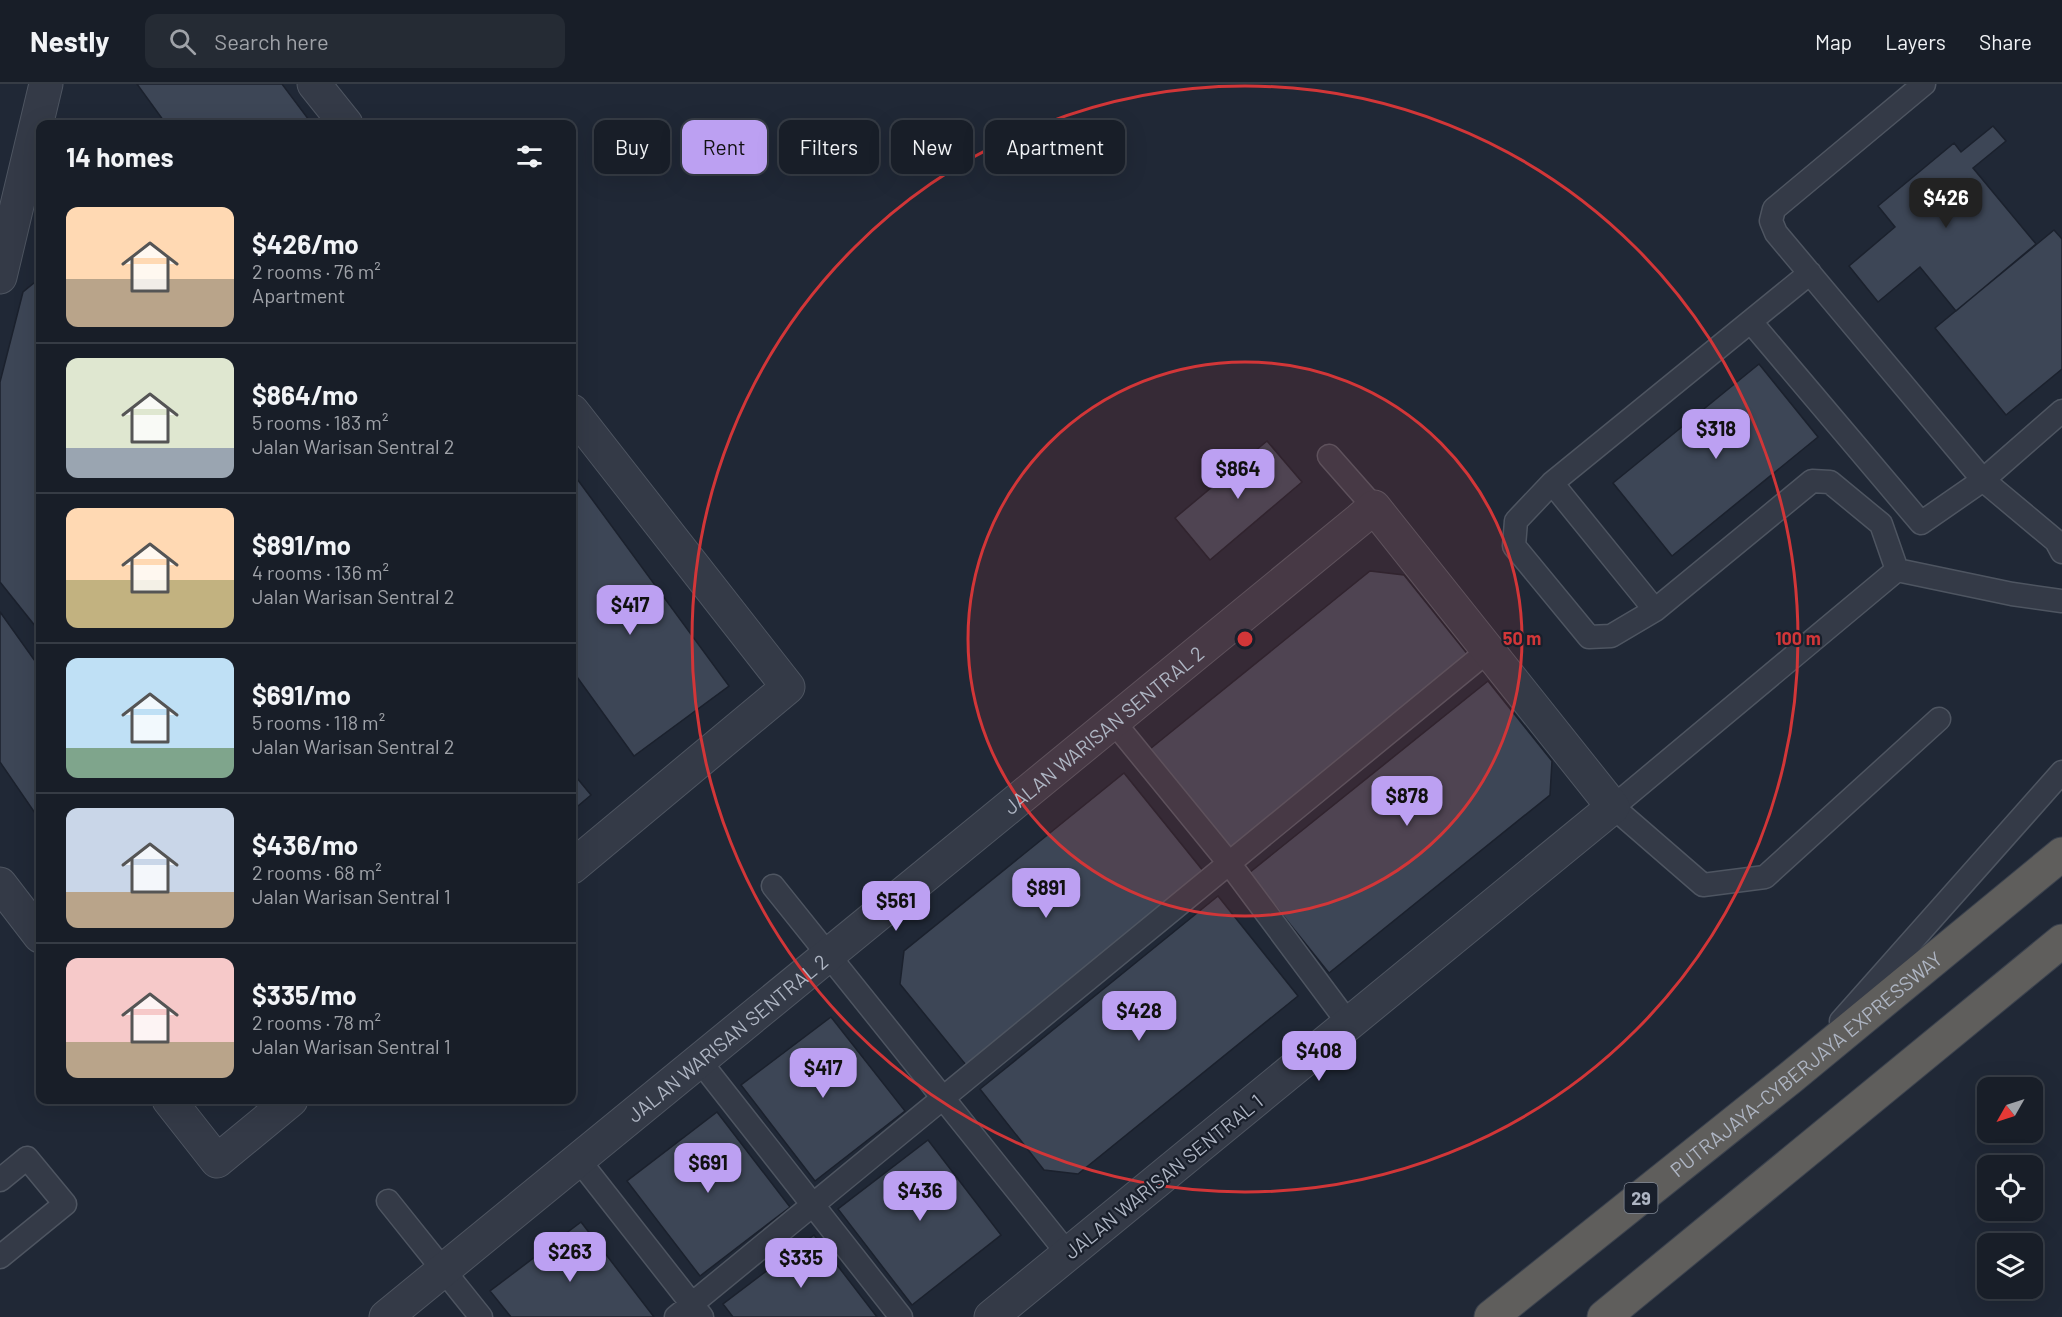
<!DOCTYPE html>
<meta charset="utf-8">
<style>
:root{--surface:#181e28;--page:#252b34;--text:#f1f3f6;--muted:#9fa2a8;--line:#363c45;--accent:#bca0f2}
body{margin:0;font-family:Barlow,sans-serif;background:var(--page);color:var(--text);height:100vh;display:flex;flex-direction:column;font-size:22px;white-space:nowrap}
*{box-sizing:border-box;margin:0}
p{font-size:20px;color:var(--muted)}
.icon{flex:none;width:33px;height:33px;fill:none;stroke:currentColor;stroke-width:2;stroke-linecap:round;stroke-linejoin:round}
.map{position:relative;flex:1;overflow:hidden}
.panel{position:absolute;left:36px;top:36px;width:540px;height:984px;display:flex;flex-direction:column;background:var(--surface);border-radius:12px;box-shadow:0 6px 24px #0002,0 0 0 2px var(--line)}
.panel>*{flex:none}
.top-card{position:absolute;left:594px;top:36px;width:570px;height:54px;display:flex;gap:12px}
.needle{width:39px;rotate:231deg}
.tools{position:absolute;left:1977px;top:993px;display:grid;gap:12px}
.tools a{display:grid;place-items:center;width:66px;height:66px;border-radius:12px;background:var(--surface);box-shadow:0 6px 24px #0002,0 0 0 2px var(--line);font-size:30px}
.price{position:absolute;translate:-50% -51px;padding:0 14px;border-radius:12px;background:var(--accent);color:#111;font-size:20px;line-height:39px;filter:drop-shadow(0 2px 3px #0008)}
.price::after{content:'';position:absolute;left:50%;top:36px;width:18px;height:14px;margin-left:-9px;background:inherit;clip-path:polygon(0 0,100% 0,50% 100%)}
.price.current{background:#222;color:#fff}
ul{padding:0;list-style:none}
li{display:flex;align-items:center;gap:18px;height:150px;padding:0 30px}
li+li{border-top:2px solid var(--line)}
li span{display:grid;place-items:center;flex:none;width:168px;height:120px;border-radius:12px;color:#555}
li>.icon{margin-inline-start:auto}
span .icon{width:72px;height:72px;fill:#fffc;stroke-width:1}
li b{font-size:26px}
h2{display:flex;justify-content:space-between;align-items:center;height:72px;padding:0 30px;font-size:26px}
.pill{padding:0 21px;border-radius:12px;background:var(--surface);box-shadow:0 6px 24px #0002,0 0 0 2px var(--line);font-size:21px;line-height:54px}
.pill.current{background:var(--accent);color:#111}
header{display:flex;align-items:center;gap:36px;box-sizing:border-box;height:84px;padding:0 30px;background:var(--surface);border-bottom:2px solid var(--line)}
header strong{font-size:28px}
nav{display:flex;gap:33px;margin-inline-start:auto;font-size:21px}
.search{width:420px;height:54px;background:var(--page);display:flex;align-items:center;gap:15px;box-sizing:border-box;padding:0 21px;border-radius:12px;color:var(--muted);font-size:22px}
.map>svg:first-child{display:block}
.building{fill:#3d4656;stroke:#1b212d;stroke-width:1.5}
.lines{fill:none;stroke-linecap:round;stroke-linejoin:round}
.service-casing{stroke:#4e5561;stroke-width:25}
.minor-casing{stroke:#4e5561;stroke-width:35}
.trunk-casing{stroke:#3b424e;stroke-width:35}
.service{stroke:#343a47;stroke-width:22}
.minor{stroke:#343a47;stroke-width:33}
.trunk{stroke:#5f5e5c;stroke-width:33}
.ring{fill:none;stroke:#d23638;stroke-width:3}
.labels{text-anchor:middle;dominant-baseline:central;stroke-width:4.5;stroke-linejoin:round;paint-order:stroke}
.shield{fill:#191f2b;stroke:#818895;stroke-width:1.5}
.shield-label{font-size:18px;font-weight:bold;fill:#aeb5c3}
.street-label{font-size:20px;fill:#aeb5c3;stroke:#191f2b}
.centre{fill:#d23638;stroke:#191f2b;stroke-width:3}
.ring-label{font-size:18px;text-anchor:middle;font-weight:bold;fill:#d23638;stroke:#191f2b;stroke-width:4.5;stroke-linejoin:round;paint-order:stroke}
</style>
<header>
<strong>Nestly</strong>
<div class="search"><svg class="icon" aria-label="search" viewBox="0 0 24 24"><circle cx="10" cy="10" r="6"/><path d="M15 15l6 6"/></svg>Search here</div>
<nav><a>Map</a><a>Layers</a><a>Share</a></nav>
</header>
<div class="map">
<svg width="2062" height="1233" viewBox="0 0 2062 1233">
<rect width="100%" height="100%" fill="#202836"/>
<path class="building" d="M 137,0 L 282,0 L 312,40 L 166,40 Z
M 1993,42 L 2006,57 L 1973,84 L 2036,160 L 1956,227 L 1920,183 L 1878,218 L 1849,182 L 1895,143 L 1878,122 L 1954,59 L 1961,68 Z
M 2054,146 L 2062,155 L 2062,285 L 2006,331 L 1935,244 Z
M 40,194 L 40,548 L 0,498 L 0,298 L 23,208 Z
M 1759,280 L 1818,353 L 1672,472 L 1613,399 Z
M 1267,357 L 1302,398 L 1210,476 L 1175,434 Z
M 572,388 L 729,602 L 634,672 L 572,586 Z
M 1370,487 L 1404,491 L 1469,572 L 1230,764 L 1150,665 Z
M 0,528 L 40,584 L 40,730 L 37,732 L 0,678 Z
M 1488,597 L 1552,677 L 1550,711 L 1329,889 L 1249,789 Z
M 572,688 L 591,711 L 572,727 Z
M 1124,689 L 1204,788 L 966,981 L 900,900 L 904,867 Z
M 1218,812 L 1298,912 L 1078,1090 L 1044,1086 L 980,1005 Z
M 831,933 L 905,1027 L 815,1097 L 741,1001 Z
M 717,1028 L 790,1123 L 700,1192 L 627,1097 Z
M 928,1056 L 1001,1151 L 912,1221 L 838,1125 Z
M 581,1138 L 654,1233 L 511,1233 L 490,1207 Z
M 814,1151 L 877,1233 L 733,1233 L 723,1220 Z"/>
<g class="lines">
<defs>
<path id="service" d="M 1924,0 L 1774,125 L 1771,137 L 1776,149 L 1983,396 L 2056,457 L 2062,468
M 1810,189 L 1552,399 L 1516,437 L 1514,462 L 1589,553 L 1611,552 L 1655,526 L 1812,397 L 1830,398 L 1881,440 L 1897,486
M 1751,238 L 1921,439 L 1983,396 L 2062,327
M 1329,372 L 1374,423
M 1552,399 L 1655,526
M 1897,486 L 1613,723 L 1703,801 L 1765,793 L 1939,635
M 1897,486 L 2012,510 L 2062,517
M 1113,637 L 1229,779 L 1349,940
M 773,802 L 1068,1170
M 1841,937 L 2062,688
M 699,976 L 901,1233
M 578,1075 L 702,1233
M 0,1096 L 27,1074 L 65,1120 L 0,1173
M 388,1117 L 481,1233
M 676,1233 L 1489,566"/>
<g id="minor">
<path d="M 314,0 L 346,40"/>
<path d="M 0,193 L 46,0"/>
<path d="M 572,327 L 788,603 L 572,783"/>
<path d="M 0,800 L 40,852"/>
<path d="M 169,1016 L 217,1077 L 291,1016"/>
<path id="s1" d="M 386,1233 C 710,968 1035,702 1359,436 L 1374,423 L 1613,723 L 991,1233"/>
</g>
<g id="trunk">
<path id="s2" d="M 1491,1233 L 1790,994 L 2062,770"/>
<path d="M 1604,1233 L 2062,857"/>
</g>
</defs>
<use href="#service" class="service-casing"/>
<use href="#minor" class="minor-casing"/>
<use href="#trunk" class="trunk-casing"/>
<use href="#service" class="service"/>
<use href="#minor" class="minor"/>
<use href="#trunk" class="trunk"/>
</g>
<circle cx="1245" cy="555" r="277" fill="#d23638" fill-opacity=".12"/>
<g class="ring">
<circle cx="1245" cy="555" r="277"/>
<circle cx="1245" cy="555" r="553"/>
</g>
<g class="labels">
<rect class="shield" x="1624.5" y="1099" width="33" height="30" rx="4.5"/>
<g class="shield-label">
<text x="1641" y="1114">29</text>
</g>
<g class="street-label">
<text stroke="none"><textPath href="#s1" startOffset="927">JALAN WARISAN SENTRAL 2</textPath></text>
<text stroke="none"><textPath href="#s1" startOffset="441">JALAN WARISAN SENTRAL 2</textPath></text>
<text stroke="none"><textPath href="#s2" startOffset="404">PUTRAJAYA–CYBERJAYA EXPRESSWAY</textPath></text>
<text transform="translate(1163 1092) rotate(-39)">JALAN WARISAN SENTRAL 1</text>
</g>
</g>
<circle cx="1245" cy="555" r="9" class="centre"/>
<g class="ring-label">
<text x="1522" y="561">50 m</text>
<text x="1798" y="561">100 m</text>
</g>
</svg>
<div class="tools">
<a><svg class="needle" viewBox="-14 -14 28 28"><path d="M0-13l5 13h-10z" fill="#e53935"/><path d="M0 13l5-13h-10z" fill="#9fa2a8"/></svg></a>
<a><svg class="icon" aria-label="locate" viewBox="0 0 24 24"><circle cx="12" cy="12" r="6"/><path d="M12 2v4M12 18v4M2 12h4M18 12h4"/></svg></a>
<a><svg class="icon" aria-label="layers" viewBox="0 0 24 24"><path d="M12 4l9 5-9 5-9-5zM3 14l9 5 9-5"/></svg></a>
</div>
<b class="price current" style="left:1946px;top:145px">$426</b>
<b class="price" style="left:1716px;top:376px">$318</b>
<b class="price" style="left:1238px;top:416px">$864</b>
<b class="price" style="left:630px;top:552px">$417</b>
<b class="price" style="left:1407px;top:743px">$878</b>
<b class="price" style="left:1046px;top:835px">$891</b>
<b class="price" style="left:896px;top:848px">$561</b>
<b class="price" style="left:1139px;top:958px">$428</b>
<b class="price" style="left:1319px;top:998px">$408</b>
<b class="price" style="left:823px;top:1015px">$417</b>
<b class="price" style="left:708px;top:1110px">$691</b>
<b class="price" style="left:920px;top:1138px">$436</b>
<b class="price" style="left:570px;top:1199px">$263</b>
<b class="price" style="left:801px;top:1205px">$335</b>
<div class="top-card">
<a class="pill">Buy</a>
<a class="pill current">Rent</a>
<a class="pill">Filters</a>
<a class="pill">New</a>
<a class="pill">Apartment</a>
</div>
<section class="panel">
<h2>14 homes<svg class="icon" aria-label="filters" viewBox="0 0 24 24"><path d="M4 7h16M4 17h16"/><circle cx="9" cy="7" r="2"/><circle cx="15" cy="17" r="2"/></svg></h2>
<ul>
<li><span style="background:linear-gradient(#ffd9b3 60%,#b9a48a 0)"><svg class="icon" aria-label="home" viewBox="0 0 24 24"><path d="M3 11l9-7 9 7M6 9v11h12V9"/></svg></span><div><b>$426/mo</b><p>2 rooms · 76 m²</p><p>Apartment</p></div></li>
<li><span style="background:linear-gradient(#dfe7d0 75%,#9aa5b1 0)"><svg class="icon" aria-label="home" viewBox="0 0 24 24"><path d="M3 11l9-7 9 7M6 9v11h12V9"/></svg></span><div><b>$864/mo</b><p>5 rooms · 183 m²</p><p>Jalan Warisan Sentral 2</p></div></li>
<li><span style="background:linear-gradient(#ffd9b3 60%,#c2b280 0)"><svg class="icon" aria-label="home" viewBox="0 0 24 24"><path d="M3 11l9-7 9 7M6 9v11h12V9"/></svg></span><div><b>$891/mo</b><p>4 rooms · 136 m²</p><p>Jalan Warisan Sentral 2</p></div></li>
<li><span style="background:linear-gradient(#bfe0f5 75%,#7fa58c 0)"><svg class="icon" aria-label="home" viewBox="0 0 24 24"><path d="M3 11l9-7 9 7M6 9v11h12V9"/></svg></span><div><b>$691/mo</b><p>5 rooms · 118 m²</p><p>Jalan Warisan Sentral 2</p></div></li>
<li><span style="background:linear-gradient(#c9d6e8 70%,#b9a48a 0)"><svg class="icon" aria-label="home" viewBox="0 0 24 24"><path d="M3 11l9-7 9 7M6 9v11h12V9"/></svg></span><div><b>$436/mo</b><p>2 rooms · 68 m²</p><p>Jalan Warisan Sentral 1</p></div></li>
<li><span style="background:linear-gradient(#f6c9c9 70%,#b9a48a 0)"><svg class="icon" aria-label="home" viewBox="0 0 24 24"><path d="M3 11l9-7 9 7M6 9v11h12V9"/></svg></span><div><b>$335/mo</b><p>2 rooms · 78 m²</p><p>Jalan Warisan Sentral 1</p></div></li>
</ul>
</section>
</div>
